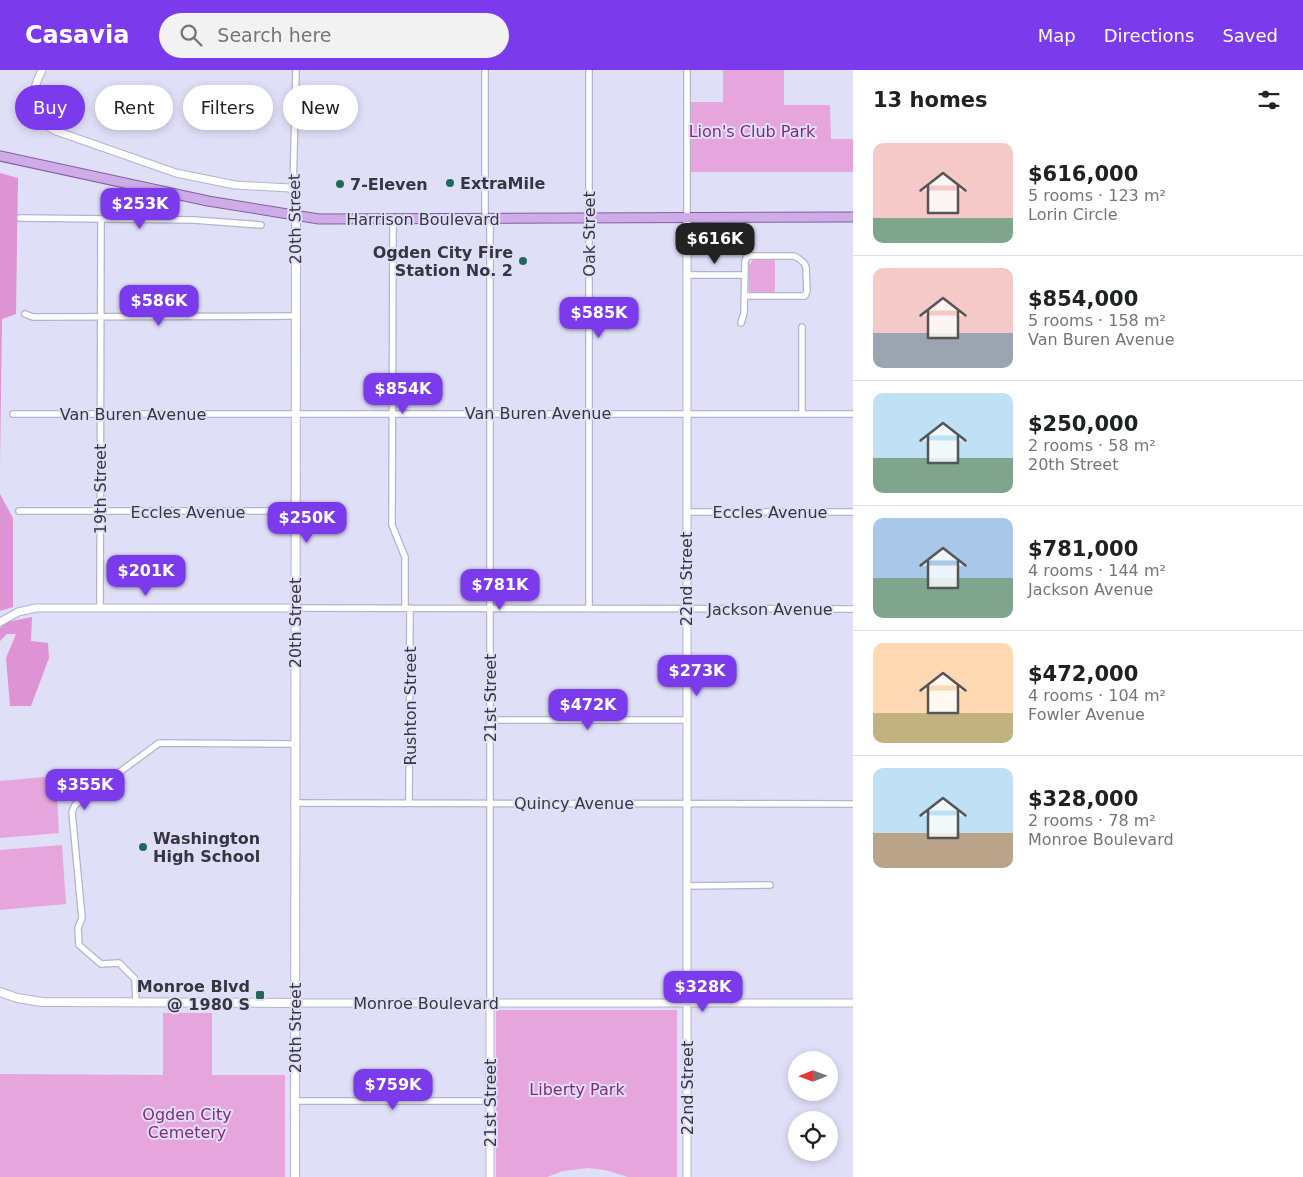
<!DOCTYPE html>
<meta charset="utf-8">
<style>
:root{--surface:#fff;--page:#f2f2f2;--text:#202124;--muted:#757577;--line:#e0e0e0;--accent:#7c3aed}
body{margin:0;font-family:"DejaVu Sans",sans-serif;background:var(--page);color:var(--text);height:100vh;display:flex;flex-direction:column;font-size:19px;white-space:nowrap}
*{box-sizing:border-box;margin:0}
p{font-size:16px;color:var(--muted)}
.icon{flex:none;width:28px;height:28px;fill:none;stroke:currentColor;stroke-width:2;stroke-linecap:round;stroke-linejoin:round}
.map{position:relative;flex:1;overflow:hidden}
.drawer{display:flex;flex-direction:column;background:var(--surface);width:450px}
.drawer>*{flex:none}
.top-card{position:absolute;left:15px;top:15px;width:475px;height:45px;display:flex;gap:10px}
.needle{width:32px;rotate:269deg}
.fabs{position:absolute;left:788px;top:981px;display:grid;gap:10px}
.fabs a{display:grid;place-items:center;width:50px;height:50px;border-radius:50%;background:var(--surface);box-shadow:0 2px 8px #0003;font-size:25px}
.price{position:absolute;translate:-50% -42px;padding:0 11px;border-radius:10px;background:var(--accent);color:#fff;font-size:16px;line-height:32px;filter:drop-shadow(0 1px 2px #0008)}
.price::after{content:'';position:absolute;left:50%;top:30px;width:15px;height:11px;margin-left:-8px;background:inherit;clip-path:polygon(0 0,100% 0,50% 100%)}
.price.on{background:#222;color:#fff}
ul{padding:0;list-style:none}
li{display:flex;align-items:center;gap:15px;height:125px;padding:0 20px}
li+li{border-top:1px solid var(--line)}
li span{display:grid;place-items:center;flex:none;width:140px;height:100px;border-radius:10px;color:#555}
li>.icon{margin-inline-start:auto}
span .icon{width:60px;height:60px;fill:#fffc;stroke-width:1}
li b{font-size:21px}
h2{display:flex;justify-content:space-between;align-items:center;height:60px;padding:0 20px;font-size:21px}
.tag{padding:0 18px;border-radius:22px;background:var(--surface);box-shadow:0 2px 8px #0003;font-size:18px;line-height:45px}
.tag.on{background:var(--accent);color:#fff}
header{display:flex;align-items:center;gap:30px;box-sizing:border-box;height:70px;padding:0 25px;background:var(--accent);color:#fff}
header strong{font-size:24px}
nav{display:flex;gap:28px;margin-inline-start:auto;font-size:18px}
.search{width:350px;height:45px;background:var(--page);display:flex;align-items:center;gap:12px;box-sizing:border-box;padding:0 18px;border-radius:28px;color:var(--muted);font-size:19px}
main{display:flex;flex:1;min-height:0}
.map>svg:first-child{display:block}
.green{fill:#e6a5dd}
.forest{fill:#de93d4}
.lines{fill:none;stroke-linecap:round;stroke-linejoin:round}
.minor-casing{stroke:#b4b3cb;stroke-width:8}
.tertiary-casing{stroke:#b4b3cb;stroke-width:9}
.secondary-casing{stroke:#b4b3cb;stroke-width:10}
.primary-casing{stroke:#845ea3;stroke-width:11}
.minor{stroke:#fff;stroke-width:5.5}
.tertiary{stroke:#fff;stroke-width:7}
.secondary{stroke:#fff;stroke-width:8}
.primary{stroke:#ceace8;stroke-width:9}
.poi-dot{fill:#236759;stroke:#e0dff8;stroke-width:2}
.labels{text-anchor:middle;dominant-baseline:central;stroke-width:4;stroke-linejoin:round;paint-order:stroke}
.park-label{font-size:16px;fill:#822b7b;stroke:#e0dff8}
.poi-label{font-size:16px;font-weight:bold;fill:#373640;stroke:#e0dff8;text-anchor:start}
.street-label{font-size:16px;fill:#373640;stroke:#e0dff8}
</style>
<header>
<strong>Casavia</strong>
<div class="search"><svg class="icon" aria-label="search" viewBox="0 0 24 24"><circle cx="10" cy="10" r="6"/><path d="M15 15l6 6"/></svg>Search here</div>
<nav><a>Map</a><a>Directions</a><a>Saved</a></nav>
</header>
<main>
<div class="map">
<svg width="853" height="1107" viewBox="0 0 853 1107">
<rect width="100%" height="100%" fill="#e0dff8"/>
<path class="green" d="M 723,0 L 784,0 L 784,35 L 830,35 L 831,69 L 853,69 L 853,102 L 691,102 L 691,32 L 723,32 Z
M 753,190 L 775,190 L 775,223 L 753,223 L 749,221 L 749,195 Z
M 56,706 L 59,763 L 0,768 L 0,711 Z
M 62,775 L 66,834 L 0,840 L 0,780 Z
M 496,940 L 677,940 L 677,1107 L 628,1107 L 605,1100 L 588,1098 L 563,1101 L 547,1107 L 496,1107 Z
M 163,943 L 212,943 L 212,1005 L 285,1005 L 285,1107 L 0,1107 L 0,1004 L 163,1005 Z"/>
<path class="forest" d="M 0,103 L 18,108 L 16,244 L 2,249 L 0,397 Z
M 0,424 L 13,448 L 13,537 L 0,541 Z
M 32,547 L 31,571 L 48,573 L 49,588 L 31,636 L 10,636 L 6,588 L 16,564 L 7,564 L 0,571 L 0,558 L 7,552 Z"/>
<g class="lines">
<defs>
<path id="minor" d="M 485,0 L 485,149
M 589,0 L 589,538
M 293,120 L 296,0
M 20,148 L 194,150 L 261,155
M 687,148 L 687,0
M 490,149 L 490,933
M 393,150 L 392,455 L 405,487 L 405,538
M 686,205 L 745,205
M 25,244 L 33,247 L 296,246
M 741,253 L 744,243 L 745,192 L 746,188 L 750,186 L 794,186 L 798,188 L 804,193 L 806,197 L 807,221 L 805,226 L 745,226
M 802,257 L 802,344
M 13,344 L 853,344
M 19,441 L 296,441
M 687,442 L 853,442
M 100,538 L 101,149
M 295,538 L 853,539
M 489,650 L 687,650
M 294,733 L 853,734
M 409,733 L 410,538
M 687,816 L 770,815
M 136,933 L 135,909 L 119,893 L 101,894 L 79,875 L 78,858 L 82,848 L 72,742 L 75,735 L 159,673 L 294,674
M 295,1031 L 490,1031"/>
<path id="tertiary" d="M 42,0 C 29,26 28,46 56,61 L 176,103 L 235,115 L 290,118 L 295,124 L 296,146
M 687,148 L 687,1107
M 0,552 L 18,542 L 36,538 L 295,538
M 295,933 L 853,933
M 490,933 L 490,1107"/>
<path id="secondary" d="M 0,922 L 17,928 L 42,932 L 295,933
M 295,1107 L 296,146"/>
<path id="primary" d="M 0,86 L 208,131 L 319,149 L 853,147"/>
</defs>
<use href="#minor" class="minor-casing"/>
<use href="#tertiary" class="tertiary-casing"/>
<use href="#secondary" class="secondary-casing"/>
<use href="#primary" class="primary-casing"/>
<use href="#minor" class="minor"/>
<use href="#tertiary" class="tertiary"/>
<use href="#secondary" class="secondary"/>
<use href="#primary" class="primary"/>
</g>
<g class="poi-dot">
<circle cx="450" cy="113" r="5"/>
<circle cx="340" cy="114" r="5"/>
<circle cx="523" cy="191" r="5"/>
<circle cx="143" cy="777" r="5"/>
<rect x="255" y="920" width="10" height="10" rx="2.5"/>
</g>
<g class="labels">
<g class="park-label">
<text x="752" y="61">Lion's Club Park</text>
<text x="577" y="1019">Liberty Park</text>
<text x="187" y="1044">Ogden City<tspan x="187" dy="18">Cemetery</tspan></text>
</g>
<g class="poi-label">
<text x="460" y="113">ExtraMile</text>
<text x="350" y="114">7-Eleven</text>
<text x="513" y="182" text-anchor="end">Ogden City Fire<tspan x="513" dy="18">Station No. 2</tspan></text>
<text x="153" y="768">Washington<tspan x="153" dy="18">High School</tspan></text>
<text x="250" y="916" text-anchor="end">Monroe Blvd<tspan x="250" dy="18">@ 1980 S</tspan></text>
</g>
<g class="street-label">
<text transform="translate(295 149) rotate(-91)">20th Street</text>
<text x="423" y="149">Harrison Boulevard</text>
<text transform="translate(589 164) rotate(-90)">Oak Street</text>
<text x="538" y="343">Van Buren Avenue</text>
<text x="133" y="344">Van Buren Avenue</text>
<text transform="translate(100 419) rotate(-90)">19th Street</text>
<text x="188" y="442">Eccles Avenue</text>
<text x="770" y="442">Eccles Avenue</text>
<text transform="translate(686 509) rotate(-90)">22nd Street</text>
<text x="770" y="539">Jackson Avenue</text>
<text transform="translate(295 553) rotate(-90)">20th Street</text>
<text transform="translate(490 628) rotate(-90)">21st Street</text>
<text transform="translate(410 636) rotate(-90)">Rushton Street</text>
<text x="574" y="733">Quincy Avenue</text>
<text x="426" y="933">Monroe Boulevard</text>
<text transform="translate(295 958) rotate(-90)">20th Street</text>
<text transform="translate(687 1018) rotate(-90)">22nd Street</text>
<text transform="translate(490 1033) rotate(-90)">21st Street</text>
</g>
</g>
</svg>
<div class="fabs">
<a><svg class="needle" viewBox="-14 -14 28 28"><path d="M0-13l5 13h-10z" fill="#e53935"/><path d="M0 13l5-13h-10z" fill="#757577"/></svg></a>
<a><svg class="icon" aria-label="locate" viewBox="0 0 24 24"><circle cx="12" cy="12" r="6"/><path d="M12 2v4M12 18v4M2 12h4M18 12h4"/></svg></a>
</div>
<b class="price" style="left:140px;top:160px">$253K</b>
<b class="price on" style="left:715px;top:195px">$616K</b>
<b class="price" style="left:159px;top:257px">$586K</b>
<b class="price" style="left:599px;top:269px">$585K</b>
<b class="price" style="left:403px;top:345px">$854K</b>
<b class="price" style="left:307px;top:474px">$250K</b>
<b class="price" style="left:146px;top:527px">$201K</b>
<b class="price" style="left:500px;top:541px">$781K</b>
<b class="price" style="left:697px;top:627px">$273K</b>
<b class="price" style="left:588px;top:661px">$472K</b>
<b class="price" style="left:85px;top:741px">$355K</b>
<b class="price" style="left:703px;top:943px">$328K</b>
<b class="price" style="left:393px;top:1041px">$759K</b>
<div class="top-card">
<a class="tag on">Buy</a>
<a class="tag">Rent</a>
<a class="tag">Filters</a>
<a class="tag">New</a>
</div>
</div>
<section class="drawer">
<h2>13 homes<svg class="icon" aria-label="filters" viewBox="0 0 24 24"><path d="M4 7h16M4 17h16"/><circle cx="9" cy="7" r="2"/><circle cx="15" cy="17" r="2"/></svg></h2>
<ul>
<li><span style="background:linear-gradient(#f6c9c9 75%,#7fa58c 0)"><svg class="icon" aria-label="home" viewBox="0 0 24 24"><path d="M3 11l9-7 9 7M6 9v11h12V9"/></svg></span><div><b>$616,000</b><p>5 rooms · 123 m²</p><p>Lorin Circle</p></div></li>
<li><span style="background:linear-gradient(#f6c9c9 65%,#9aa5b1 0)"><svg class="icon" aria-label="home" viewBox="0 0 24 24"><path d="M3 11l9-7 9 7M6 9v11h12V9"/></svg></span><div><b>$854,000</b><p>5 rooms · 158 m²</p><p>Van Buren Avenue</p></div></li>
<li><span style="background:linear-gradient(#bfe0f5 65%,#7fa58c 0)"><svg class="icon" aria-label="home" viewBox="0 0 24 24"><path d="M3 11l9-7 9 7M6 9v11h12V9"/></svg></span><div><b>$250,000</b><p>2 rooms · 58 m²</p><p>20th Street</p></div></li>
<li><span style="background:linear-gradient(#a9c7e8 60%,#7fa58c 0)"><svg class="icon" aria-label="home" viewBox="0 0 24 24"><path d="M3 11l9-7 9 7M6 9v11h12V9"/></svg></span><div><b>$781,000</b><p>4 rooms · 144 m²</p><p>Jackson Avenue</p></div></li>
<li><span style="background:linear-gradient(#ffd9b3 70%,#c2b280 0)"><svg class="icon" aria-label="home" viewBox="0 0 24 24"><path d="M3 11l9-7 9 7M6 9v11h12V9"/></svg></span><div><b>$472,000</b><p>4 rooms · 104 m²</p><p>Fowler Avenue</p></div></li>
<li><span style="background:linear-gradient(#bfe0f5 65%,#b9a48a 0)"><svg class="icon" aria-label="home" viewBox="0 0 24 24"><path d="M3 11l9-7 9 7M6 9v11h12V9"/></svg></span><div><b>$328,000</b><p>2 rooms · 78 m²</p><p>Monroe Boulevard</p></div></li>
</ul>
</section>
</main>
